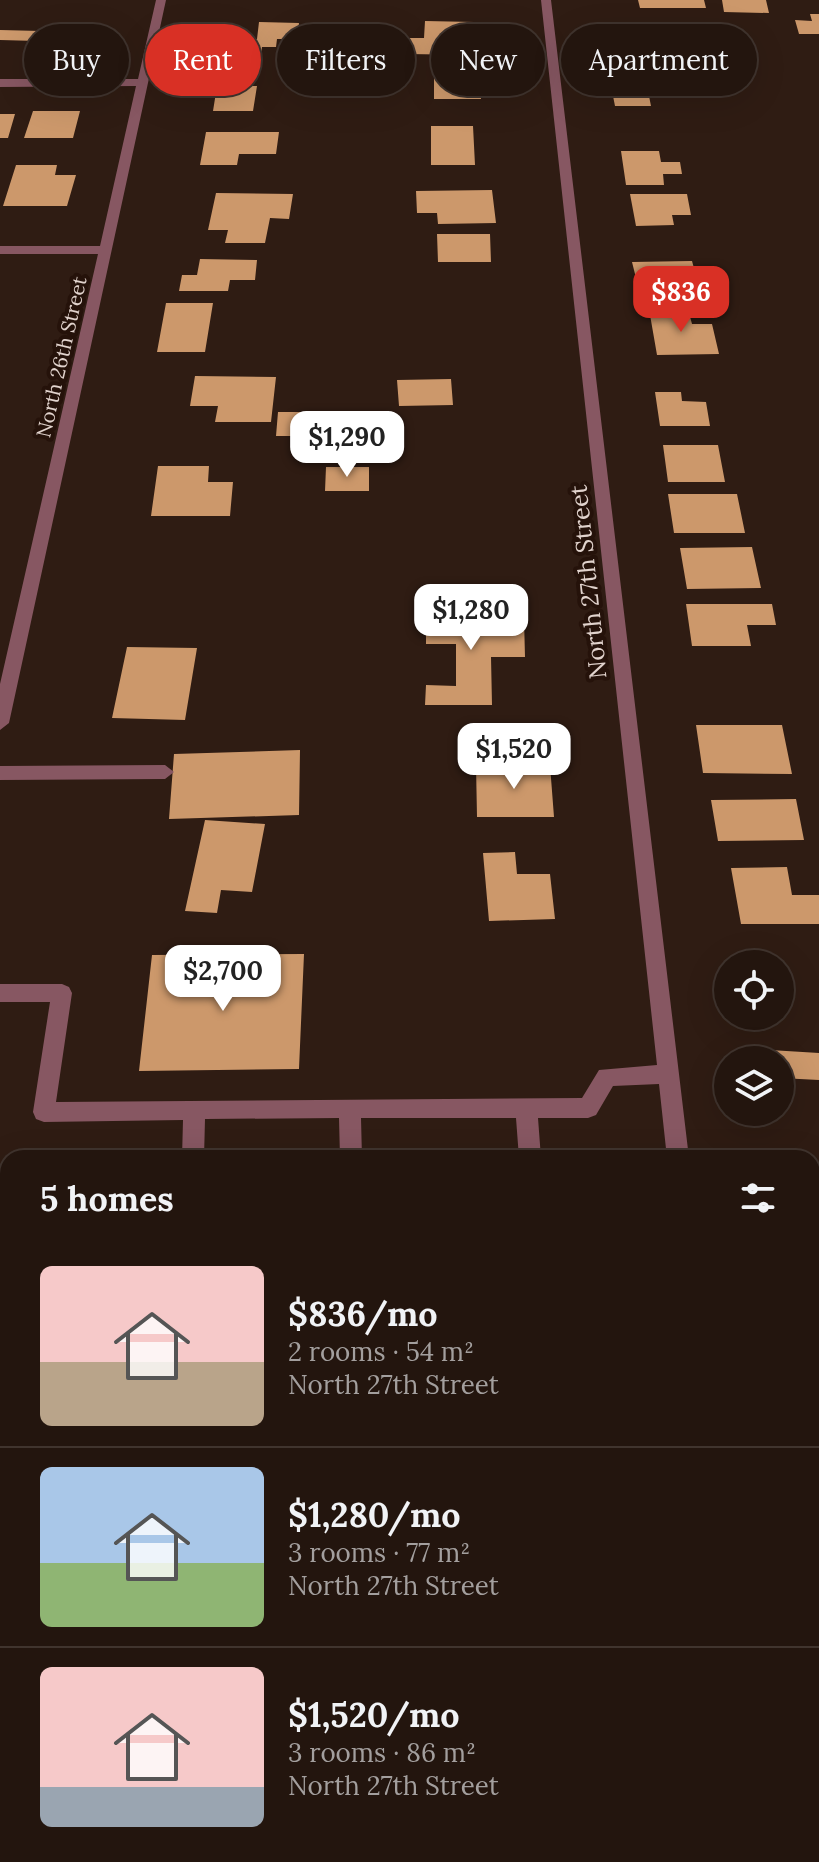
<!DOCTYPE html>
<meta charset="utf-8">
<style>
:root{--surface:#23150e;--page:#2f221c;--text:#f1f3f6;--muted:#a39f9e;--line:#40342e;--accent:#d93025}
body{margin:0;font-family:Lora,serif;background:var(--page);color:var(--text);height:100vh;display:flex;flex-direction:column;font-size:30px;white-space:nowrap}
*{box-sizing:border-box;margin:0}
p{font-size:26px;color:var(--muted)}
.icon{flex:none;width:44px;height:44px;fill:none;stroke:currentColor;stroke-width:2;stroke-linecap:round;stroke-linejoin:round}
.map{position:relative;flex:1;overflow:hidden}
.side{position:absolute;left:0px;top:1150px;width:820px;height:712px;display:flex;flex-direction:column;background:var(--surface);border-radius:24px 24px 0 0;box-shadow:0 8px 32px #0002,0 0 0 2px var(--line)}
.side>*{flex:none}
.guide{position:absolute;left:24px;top:24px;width:772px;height:72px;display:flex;gap:16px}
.tools{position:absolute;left:714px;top:950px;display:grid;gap:16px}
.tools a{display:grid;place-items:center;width:80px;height:80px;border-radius:50%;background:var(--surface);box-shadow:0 8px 32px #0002,0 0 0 2px var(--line);font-size:40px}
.price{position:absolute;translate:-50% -68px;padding:0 18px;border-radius:16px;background:#fff;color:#222;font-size:26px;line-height:52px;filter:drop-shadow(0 2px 4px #0008)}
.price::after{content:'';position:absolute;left:50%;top:48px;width:24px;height:18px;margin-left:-12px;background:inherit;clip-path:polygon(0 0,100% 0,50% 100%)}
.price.selected{background:var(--accent);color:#fff}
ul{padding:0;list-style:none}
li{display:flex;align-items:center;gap:24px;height:200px;padding:0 40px}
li+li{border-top:2px solid var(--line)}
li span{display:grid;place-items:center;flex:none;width:224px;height:160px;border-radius:12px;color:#555}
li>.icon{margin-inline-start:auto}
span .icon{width:96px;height:96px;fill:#fffc;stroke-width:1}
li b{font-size:34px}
h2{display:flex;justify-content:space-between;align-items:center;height:96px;padding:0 40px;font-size:34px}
.chip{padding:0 28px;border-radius:36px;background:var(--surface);box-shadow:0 8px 32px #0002,0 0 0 2px var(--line);font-size:28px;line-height:72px}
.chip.selected{background:var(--accent);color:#fff}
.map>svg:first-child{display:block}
.building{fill:#cc986b}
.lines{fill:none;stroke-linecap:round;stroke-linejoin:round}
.minor{fill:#875762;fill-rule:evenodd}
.major{fill:#ef8ba3;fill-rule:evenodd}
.labels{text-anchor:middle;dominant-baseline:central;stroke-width:8;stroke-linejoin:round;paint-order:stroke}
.far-street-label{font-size:20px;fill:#e1d3cd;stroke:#25120a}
.street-label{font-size:24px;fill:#e1d3cd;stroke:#25120a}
</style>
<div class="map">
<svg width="819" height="1862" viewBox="0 0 819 1862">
<rect width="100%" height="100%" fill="#2f1c13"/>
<path class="building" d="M 638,0 L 704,0 L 706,8 L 640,8 Z
M 722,0 L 766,0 L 769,13 L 724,12 Z
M 810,14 L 819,14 L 819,34 L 799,34 L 795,20 L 812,21 Z
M 425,21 L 474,22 L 475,55 L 407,54 L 408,38 L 424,38 Z
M 259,22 L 299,23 L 297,39 L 277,39 L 276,47 L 262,47 L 261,55 L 213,55 L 216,38 L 257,39 Z
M 57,24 L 97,24 L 95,31 L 115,31 L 112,46 L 50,45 Z
M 0,30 L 41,31 L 37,41 L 0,40 Z
M 631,30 L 665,30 L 671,58 L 636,58 Z
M 434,74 L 480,74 L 481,99 L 434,99 Z
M 609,76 L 648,76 L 650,82 L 681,82 L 684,95 L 649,96 L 651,106 L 615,106 Z
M 217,86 L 257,86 L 253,111 L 213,111 Z
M 33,111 L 80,111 L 73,138 L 24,138 Z
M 0,114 L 15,114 L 8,138 L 0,138 Z
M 431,126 L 473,126 L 475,165 L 431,165 Z
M 206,132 L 279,132 L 276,154 L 239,154 L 237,165 L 200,165 Z
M 621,151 L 659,151 L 661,162 L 680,162 L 682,174 L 663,174 L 664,185 L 626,185 Z
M 16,165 L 57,165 L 55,175 L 76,175 L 67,206 L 3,206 Z
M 492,190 L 496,223 L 438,224 L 437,213 L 417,213 L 416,191 Z
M 216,193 L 293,194 L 289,219 L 270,218 L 265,243 L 225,243 L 228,230 L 208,230 Z
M 630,194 L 687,194 L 691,215 L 672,215 L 674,225 L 636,226 Z
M 437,234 L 490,234 L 491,262 L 438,262 Z
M 200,259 L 257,260 L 255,280 L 230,280 L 228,291 L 179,291 L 182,275 L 197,275 Z
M 692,261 L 702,297 L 661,298 L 658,286 L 638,286 L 632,262 Z
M 166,303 L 213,303 L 205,352 L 157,352 Z
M 649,309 L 688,309 L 692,324 L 712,324 L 719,354 L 657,355 Z
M 195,376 L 276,377 L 271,422 L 215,422 L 218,406 L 190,406 Z
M 451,379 L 453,405 L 399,406 L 397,380 Z
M 655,392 L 681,392 L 682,401 L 706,402 L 710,426 L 660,426 Z
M 278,412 L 319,412 L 318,436 L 276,436 Z
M 663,445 L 718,445 L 725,482 L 668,482 Z
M 158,466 L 209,466 L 208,482 L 233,482 L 230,516 L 151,516 Z
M 326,467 L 369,467 L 369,491 L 325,491 Z
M 668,494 L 737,494 L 745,533 L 674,533 Z
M 752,547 L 761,588 L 687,589 L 680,548 Z
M 686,604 L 772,604 L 776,625 L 747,625 L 751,646 L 692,646 Z
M 426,605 L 470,606 L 470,618 L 524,619 L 525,657 L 491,657 L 492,705 L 425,705 L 426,685 L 456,686 L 456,644 L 426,644 Z
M 127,647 L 197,648 L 185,720 L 112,718 Z
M 696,725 L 782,725 L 792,774 L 703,773 Z
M 300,750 L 299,815 L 169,819 L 174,754 Z
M 476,765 L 550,765 L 554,817 L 477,817 Z
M 796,799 L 804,840 L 718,841 L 711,800 Z
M 205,820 L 265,824 L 252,892 L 221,890 L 217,913 L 185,911 Z
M 515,852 L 517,874 L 550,874 L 555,919 L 489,921 L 483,853 Z
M 787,867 L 792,895 L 819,895 L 819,924 L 741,924 L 731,868 Z
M 304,954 L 299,1069 L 139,1071 L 152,955 Z
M 770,1050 L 819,1053 L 819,1080 L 780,1078 L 780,1060 L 771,1060 Z
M 812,1556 L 819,1556 L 819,1862 L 748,1862 L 748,1854 L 812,1854 Z
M 17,1854 L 116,1854 L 115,1862 L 16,1862 Z"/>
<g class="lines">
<path class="minor" d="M 156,0 L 166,0 L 9,723 L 0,730 L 0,684 L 98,254 L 0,254 L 0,246 L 100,246 L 136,86 L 0,87 L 0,79 L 138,79 Z
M 541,0 L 551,0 L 689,1158 L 667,1158 L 659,1084 L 613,1086 L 596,1115 L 588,1118 L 538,1118 L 541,1158 L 519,1158 L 516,1118 L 361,1118 L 362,1158 L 340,1158 L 339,1118 L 205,1119 L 204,1158 L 182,1158 L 183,1120 L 44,1122 L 36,1119 L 33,1112 L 50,1002 L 0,1002 L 0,984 L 62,984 L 69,987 L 72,993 L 56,1102 L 582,1098 L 599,1070 L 657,1065 Z
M 165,765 L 174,772 L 165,779 L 0,780 L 0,766 Z
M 8,1449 L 8,1476 L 0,1480 L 0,1453 Z
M 812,1518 L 819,1518 L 819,1544 L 812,1544 Z
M 710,1854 L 738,1854 L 740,1862 L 710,1862 Z"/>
<path class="major" d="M 0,1206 L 8,1206 L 8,1228 L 0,1228 Z
M 812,1208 L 819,1208 L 819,1230 L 812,1230 Z
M 0,1317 L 8,1317 L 8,1341 L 0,1341 Z
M 812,1320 L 819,1320 L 819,1344 L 812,1344 Z"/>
</g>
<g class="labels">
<g class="far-street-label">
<text transform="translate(61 357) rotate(-77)">North 26th Street</text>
</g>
<g class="street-label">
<text transform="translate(588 582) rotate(-96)">North 27th Street</text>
</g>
</g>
</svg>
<div class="tools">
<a><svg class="icon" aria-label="locate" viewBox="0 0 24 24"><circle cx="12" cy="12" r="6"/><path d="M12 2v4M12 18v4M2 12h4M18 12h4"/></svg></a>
<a><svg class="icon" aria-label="layers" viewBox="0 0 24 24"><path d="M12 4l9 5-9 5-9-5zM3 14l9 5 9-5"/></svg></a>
</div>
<b class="price selected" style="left:681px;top:334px">$836</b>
<b class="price" style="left:347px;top:479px">$1,290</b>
<b class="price" style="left:471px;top:652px">$1,280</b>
<b class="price" style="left:514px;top:791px">$1,520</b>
<b class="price" style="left:223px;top:1013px">$2,700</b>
<div class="guide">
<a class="chip">Buy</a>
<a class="chip selected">Rent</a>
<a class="chip">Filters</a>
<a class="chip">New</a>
<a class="chip">Apartment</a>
</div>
<section class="side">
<h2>5 homes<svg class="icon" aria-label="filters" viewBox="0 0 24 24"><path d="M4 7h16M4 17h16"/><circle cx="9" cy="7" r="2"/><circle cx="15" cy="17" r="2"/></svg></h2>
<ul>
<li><span style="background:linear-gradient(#f6c9c9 60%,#b9a48a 0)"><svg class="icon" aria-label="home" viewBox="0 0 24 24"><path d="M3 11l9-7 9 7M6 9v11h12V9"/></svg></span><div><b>$836/mo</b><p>2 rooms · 54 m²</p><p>North 27th Street</p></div></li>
<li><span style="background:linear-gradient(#a9c7e8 60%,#8fb573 0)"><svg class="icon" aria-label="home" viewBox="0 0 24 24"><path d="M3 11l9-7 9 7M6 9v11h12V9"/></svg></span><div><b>$1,280/mo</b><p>3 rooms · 77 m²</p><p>North 27th Street</p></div></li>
<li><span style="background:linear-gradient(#f6c9c9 75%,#9aa5b1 0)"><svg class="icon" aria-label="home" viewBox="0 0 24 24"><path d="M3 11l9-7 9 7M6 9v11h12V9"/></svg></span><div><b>$1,520/mo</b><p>3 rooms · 86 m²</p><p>North 27th Street</p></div></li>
</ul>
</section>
</div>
